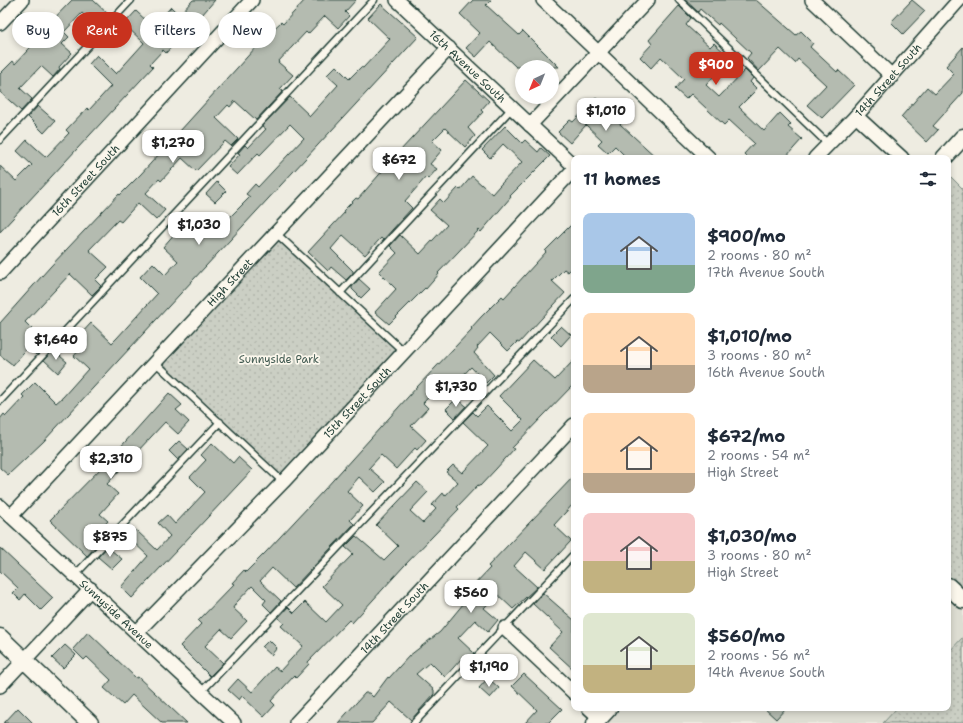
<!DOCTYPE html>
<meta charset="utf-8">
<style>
:root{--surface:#fff;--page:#f6f6f7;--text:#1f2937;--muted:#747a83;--accent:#c8321e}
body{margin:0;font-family:"Shantell Sans",sans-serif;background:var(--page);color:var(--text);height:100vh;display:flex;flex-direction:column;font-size:15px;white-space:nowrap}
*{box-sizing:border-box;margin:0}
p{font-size:13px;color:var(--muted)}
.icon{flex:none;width:22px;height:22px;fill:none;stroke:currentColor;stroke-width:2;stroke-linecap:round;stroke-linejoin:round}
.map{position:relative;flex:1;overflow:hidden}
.details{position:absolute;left:571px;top:155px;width:380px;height:556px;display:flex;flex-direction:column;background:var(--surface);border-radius:8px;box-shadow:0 2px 6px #0003}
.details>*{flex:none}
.guide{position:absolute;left:12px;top:12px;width:380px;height:36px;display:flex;gap:8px}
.needle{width:26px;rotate:223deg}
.fabs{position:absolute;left:515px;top:60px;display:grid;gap:8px}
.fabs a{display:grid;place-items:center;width:44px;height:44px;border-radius:50%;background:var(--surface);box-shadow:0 2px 6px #0003;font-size:20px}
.price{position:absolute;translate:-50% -34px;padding:0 9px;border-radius:8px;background:#fff;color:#222;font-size:13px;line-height:26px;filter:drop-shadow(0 1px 2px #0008)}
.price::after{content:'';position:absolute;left:50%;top:24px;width:12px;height:9px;margin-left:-6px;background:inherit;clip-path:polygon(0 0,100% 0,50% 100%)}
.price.selected{background:var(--accent);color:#fff}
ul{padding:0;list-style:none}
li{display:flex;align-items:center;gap:12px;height:100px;padding:0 12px}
li span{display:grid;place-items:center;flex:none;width:112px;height:80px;border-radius:8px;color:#555}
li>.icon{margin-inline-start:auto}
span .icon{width:48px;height:48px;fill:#fffc;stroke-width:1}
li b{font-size:17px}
h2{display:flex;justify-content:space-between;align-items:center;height:48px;padding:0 12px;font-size:17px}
.chip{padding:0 14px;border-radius:18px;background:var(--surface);box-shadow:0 2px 6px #0003;font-size:14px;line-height:36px}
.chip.selected{background:var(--accent);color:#fff}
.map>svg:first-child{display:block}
.built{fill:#ddddd2}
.park{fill:url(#park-dots);stroke:#75867c}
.building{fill:#b4bbb0;stroke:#1f3d34}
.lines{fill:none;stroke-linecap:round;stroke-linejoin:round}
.service-casing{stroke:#1f3d34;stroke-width:9}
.minor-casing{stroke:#1f3d34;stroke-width:16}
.tertiary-casing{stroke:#1f3d34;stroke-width:19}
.service{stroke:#fbf7ec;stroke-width:6}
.minor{stroke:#fbf7ec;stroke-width:13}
.tertiary{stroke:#fbf7ec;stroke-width:16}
.labels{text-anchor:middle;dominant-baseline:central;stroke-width:3.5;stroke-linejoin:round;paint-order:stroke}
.street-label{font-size:11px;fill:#1f3d34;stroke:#fbf7ec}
.park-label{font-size:11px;fill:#415a51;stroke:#fbf7ec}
</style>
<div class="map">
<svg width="963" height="723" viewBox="0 0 963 723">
<defs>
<pattern id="park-dots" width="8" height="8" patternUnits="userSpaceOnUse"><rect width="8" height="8" fill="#cbcfc4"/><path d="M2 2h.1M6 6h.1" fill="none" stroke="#aeb3a9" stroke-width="1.8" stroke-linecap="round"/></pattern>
</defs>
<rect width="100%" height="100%" fill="#eeece1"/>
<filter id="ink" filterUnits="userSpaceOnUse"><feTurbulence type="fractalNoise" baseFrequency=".025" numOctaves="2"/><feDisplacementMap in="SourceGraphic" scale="8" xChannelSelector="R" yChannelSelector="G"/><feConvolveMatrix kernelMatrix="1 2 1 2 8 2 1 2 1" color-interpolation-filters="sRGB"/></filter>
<g filter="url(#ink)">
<path class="built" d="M 948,586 L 963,600 L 963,637 L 948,653 Z
M 609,708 L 897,708 L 883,723 L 595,723 Z"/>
<path class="park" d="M 948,174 L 963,189 L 963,600 L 948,586 Z
M 277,234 L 404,352 L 283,482 L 156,363 Z
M 963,637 L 963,723 L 883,723 L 897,708 L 948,708 L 948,653 Z"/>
<path class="building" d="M 72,0 L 93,0 L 110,16 L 98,28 L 82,13 L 64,32 L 69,37 L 62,44 L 72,53 L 59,67 L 60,69 L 53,77 L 41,66 L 20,88 L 32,99 L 21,111 L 0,92 L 0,74 L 13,61 L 15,64 L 40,37 L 38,35 Z
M 193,0 L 215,0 L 195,23 L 193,21 L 173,43 L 174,44 L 166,53 L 163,50 L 150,64 L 153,67 L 0,232 L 0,166 L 16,181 L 32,165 L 17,151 L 27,140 L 46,157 L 69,133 L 66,130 L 87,108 L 89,110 L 111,86 L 89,64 L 97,55 L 116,74 L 144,43 L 124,24 L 136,11 L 153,27 L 171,7 L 179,15 Z
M 305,0 L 356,0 L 345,12 L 349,16 L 338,28 L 325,16 L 308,34 L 306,32 L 278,62 L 293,75 L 280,89 L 283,91 L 256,120 L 235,101 L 230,107 L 228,105 L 216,118 L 238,139 L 231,146 L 225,141 L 196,171 L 182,158 L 161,181 L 159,179 L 146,193 L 165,210 L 156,220 L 138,203 L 121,222 L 118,220 L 89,250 L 108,267 L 95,280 L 101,286 L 92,295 L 70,274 L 25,322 L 47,344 L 38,354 L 36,355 L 28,347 L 13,365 L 0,355 L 0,323 L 50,267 L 119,194 L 120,195 L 141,174 L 266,36 L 281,22 L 283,24 Z
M 473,0 L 491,0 L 486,5 L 519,35 L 523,31 L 559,67 L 516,67 L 490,42 L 476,57 L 466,48 L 480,33 L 460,14 Z
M 685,0 L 756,0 L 796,35 L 801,31 L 813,43 L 810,47 L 837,72 L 838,70 L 854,85 L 822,118 L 807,105 L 826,85 L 798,59 L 795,63 L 780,49 L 759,71 L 747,58 L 751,53 L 719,23 L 718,25 L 700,9 L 698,12 Z
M 912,0 L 925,11 L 903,34 L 891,22 Z
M 381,4 L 418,37 L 43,442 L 8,475 L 0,468 L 0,419 L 4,414 L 6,416 L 24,397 L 22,395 L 35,382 L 56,403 L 63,397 L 88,369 L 74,356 L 87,341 L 80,335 L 91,323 L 112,343 L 117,338 L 157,294 L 140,277 L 153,263 L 165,275 L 178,261 L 163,247 L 182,225 L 189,218 L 210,237 L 250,197 L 246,194 L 255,184 L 258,187 L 304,138 L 290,124 L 260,155 L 258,153 L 237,175 L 228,167 L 240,154 L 238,153 L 245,145 L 248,148 L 266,129 L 262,126 L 290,97 L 310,116 L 338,85 L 327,75 L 336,66 L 349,79 L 361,67 L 363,68 L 390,39 L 368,18 Z
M 679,6 L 691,18 L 686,25 L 710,47 L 714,43 L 726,54 L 711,70 L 715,75 L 706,85 L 719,97 L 745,70 L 753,78 L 750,82 L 757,89 L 739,107 L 764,131 L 780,113 L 791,124 L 788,127 L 802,139 L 785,158 L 748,158 L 744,154 L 754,143 L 729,120 L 724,125 L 691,94 L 686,99 L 675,89 L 684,79 L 661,57 L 651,68 L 640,57 L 652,44 L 649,40 Z
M 963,47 L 963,93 L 933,126 L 938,130 L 927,142 L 901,117 L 927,87 L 935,94 L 954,74 L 946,66 Z
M 466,80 L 489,101 L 481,110 L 483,112 L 468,128 L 475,136 L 465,147 L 445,128 L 432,141 L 442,150 L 430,164 L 437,169 L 428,179 L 426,177 L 405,201 L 412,208 L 383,240 L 381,238 L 365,255 L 343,235 L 331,249 L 353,271 L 353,273 L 346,280 L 331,267 L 328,271 L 308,252 L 345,212 L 343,211 L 356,198 L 358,199 L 399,152 Z
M 596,98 L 609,111 L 608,113 L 657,158 L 627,158 L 615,146 L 608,153 L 598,144 L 602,140 L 586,125 L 570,143 L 558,132 L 570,120 L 573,122 Z
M 38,106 L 55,121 L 44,133 L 28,117 Z
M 505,126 L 522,143 L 525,140 L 538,152 L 541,148 L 550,156 L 510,196 L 511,197 L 481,232 L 479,230 L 438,273 L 439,274 L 426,289 L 425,288 L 389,324 L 375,312 L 396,289 L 379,272 L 397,253 L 390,246 L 400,235 L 420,254 L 447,225 L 430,210 L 440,199 L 444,203 L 458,188 L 460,190 L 472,176 L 492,194 L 499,186 L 522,162 L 503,144 L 490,158 L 482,150 Z
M 217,182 L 226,191 L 215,202 L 206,194 Z
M 574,222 L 574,266 L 568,272 L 564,269 L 552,281 L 565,293 L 519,343 L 517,342 L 508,351 L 490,333 L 477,347 L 478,348 L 474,353 L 494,375 L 486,383 L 471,367 L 454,385 L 447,378 L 423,403 L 428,408 L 411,426 L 426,440 L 417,450 L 415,448 L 396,469 L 381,455 L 369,468 L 385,482 L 375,492 L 359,477 L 347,491 L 363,506 L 350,520 L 354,524 L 293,588 L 272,568 L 260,581 L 281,601 L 271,612 L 263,604 L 266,600 L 252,586 L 236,603 L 233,608 L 247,621 L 231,638 L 221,629 L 205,646 L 223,663 L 210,676 L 180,646 L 201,624 L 198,621 L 234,584 L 232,583 L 244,570 L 246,572 L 266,552 L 324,490 L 417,387 L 472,329 L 471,328 L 481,317 L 502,296 L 504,298 L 546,252 L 545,251 Z
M 359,279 L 370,289 L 361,298 L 352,289 L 352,287 Z
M 561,326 L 571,335 L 561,346 L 551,336 Z
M 53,350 L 67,362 L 58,373 L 44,360 Z
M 533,360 L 555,380 L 574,360 L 574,384 L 512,448 L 514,449 L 496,469 L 480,486 L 478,485 L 457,507 L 459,509 L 404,566 L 352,623 L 349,620 L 308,662 L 309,664 L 296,678 L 294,676 L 271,701 L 275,705 L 264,717 L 242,696 L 239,700 L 228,690 L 238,679 L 252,692 L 275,667 L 280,671 L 303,646 L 281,626 L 284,623 L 278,618 L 288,607 L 294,613 L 305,602 L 326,622 L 342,605 L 322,586 L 353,554 L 345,547 L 356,536 L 384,560 L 398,546 L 376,525 L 417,482 L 428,492 L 410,511 L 423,523 L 436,509 L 432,505 L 443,493 L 445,496 L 458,482 L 446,472 L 453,465 L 462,473 L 488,446 L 463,422 L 473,412 L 477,416 L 487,406 L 512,431 L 523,420 L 499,396 Z
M 169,393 L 182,405 L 176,410 L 189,422 L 178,434 L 165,422 L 107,484 L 118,494 L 100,514 L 108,521 L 94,537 L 100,542 L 87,556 L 50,520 L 108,461 Z
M 457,398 L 466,406 L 455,418 L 446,409 Z
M 179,441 L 188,449 L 178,460 L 169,451 Z
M 212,443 L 233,463 L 238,457 L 252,470 L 132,598 L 121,587 L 148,556 L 129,538 L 136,530 L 157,550 L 170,536 L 158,523 L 167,515 L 175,524 L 205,492 L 190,477 L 206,460 L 201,455 Z
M 574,476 L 574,503 L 554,525 L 571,541 L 545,569 L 526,552 L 514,566 L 537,587 L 513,609 L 497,594 L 484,608 L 498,620 L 488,632 L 475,620 L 458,638 L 474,653 L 466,661 L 462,658 L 445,677 L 430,662 L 416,674 L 434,690 L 434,694 L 411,720 L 391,702 L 372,723 L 338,723 L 365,693 L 369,693 L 373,697 L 388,677 L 389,678 L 409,656 L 440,632 L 473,592 L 470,589 L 490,568 L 488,566 Z
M 0,548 L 53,598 L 41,610 L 25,594 L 20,600 L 13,593 L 18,588 L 0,571 Z
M 106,548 L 110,552 L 111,550 L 122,559 L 112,569 L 98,557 Z
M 543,593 L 574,620 L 574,670 L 549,647 L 563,632 L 533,604 Z
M 88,632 L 136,678 L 138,677 L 187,723 L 162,723 L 132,695 L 123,705 L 104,688 L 111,680 L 87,657 L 84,660 L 73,649 Z
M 269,640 L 277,648 L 271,655 L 262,647 Z
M 65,645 L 76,655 L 63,668 L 52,658 Z
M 524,674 L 562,709 L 548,723 L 525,723 L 537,710 L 512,686 Z
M 488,678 L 499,688 L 490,698 L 479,688 Z
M 18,708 L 33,723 L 4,723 Z
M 764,708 L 786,708 L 776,719 Z"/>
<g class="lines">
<defs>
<path id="service" d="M 679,0 L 828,144
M 0,140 L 131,0
M 277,234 L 404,352
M 340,293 L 512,108
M 156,363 L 283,482
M 0,401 L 374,0
M 75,575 L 220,422
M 201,692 L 574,299
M 414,723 L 574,554"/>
<g id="minor">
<path id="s1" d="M 397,0 L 574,166"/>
<path d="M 543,0 L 709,158"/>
<path d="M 812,0 L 892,76"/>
<path d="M 0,23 L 22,0"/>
<path d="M 856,116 L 902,158"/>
<path d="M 530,125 L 648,0"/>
<path id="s2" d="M 815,158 L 856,116 L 959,0"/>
<path id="s3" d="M 0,273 L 252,0"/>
<path id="s4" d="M 0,506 L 234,723"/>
<path id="s5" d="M 11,516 L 449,48"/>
<path d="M 505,628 L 574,693"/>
<path id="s6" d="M 137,632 L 283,482 L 574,169"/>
<path d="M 0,686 L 91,589"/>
<path d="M 589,708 L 600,718"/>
<path id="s7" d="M 296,723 L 574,425"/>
</g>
<path id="tertiary" d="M 944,158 L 963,137
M 948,586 L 963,600
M 0,637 L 90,723
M 595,723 L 609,708"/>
</defs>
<use href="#service" class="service-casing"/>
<use href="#minor" class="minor-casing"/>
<use href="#tertiary" class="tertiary-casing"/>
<use href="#service" class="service"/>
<use href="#minor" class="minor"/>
<use href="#tertiary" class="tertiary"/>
</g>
</g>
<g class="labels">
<g class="street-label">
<text stroke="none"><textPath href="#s1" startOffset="97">16th Avenue South</textPath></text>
<text stroke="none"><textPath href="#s2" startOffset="107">14th Street South</textPath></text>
<text stroke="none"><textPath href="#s3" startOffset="126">16th Street South</textPath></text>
<text stroke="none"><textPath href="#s5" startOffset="320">High Street</textPath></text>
<text stroke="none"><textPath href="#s6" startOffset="318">15th Street South</textPath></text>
<text stroke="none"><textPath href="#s4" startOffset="159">Sunnyside Avenue</textPath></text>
<text stroke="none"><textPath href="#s7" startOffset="144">14th Street South</textPath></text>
</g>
<g class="park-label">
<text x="279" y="359">Sunnyside Park</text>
</g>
</g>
</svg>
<div class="fabs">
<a><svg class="needle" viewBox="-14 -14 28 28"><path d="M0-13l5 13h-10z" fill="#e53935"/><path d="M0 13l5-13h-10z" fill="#747a83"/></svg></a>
</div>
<b class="price selected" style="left:716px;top:86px">$900</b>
<b class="price" style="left:606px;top:132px">$1,010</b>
<b class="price" style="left:173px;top:164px">$1,270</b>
<b class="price" style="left:399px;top:181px">$672</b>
<b class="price" style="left:199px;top:246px">$1,030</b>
<b class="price" style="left:56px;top:361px">$1,640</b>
<b class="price" style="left:456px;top:408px">$1,730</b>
<b class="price" style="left:111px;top:480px">$2,310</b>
<b class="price" style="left:110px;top:558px">$875</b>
<b class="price" style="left:471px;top:614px">$560</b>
<b class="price" style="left:489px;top:688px">$1,190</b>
<div class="guide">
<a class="chip">Buy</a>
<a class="chip selected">Rent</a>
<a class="chip">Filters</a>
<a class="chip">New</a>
</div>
<section class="details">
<h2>11 homes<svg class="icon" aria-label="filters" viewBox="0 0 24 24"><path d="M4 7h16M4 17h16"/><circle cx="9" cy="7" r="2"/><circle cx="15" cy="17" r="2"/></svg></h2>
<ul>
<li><span style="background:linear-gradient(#a9c7e8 65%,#7fa58c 0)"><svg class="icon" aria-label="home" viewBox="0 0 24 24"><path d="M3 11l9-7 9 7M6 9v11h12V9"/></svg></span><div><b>$900/mo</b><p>2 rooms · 80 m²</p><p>17th Avenue South</p></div></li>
<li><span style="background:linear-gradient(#ffd9b3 65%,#b9a48a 0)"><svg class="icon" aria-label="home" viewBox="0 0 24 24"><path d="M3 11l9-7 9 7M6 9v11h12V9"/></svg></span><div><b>$1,010/mo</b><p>3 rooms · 80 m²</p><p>16th Avenue South</p></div></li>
<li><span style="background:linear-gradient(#ffd9b3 75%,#b9a48a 0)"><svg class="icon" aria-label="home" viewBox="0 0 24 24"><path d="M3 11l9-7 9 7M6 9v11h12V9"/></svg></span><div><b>$672/mo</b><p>2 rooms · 54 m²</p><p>High Street</p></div></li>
<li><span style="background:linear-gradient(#f6c9c9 60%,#c2b280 0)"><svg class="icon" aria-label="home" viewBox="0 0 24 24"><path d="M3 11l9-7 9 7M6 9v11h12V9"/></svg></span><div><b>$1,030/mo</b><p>3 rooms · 80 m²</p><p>High Street</p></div></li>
<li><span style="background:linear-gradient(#dfe7d0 65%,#c2b280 0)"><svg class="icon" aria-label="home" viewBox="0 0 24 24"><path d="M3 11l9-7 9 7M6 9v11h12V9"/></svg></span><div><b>$560/mo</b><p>2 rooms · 56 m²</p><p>14th Avenue South</p></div></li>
</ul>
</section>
</div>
